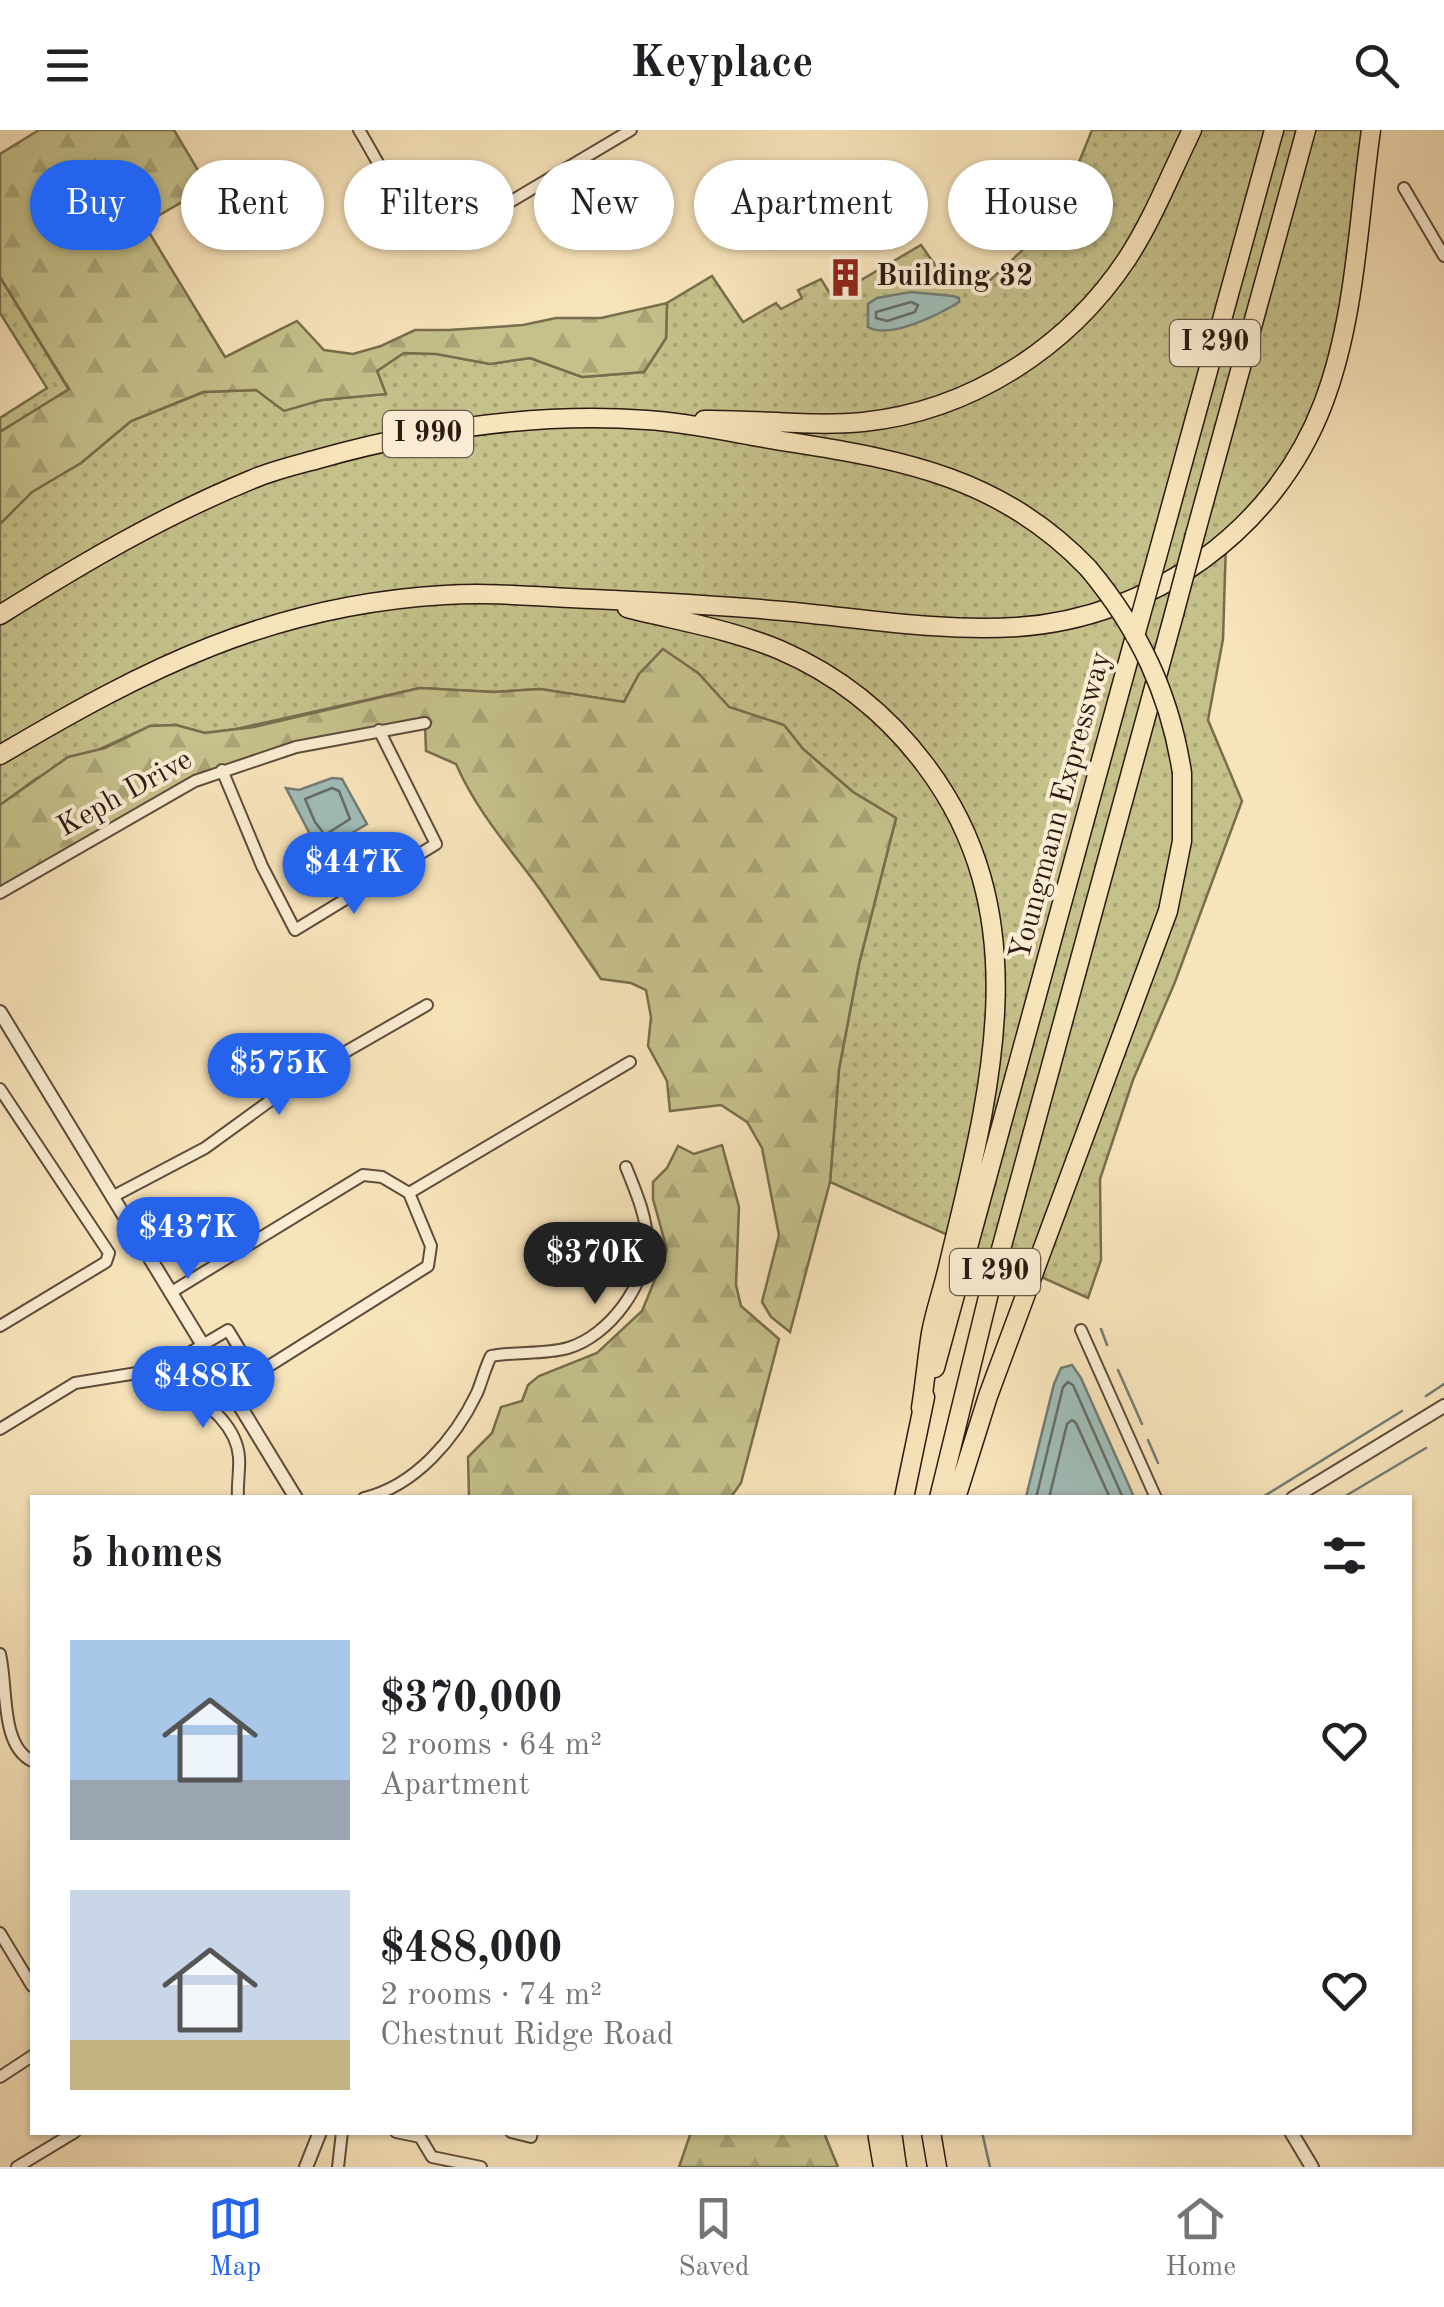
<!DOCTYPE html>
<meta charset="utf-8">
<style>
:root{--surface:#fff;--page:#f2f2f2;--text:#202124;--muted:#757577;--line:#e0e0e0;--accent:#2563eb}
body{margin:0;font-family:"Old Standard TT",serif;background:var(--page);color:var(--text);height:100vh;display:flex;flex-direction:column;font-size:38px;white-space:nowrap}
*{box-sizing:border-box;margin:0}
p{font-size:32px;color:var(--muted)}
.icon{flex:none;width:55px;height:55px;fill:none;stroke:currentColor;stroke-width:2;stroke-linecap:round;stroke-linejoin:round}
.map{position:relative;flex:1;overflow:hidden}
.side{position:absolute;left:30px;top:1365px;width:1382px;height:640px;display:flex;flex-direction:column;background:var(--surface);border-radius:0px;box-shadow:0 2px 8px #0004}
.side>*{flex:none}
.guide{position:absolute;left:30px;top:30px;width:1385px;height:90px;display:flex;gap:20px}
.price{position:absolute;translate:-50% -85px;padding:0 22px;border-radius:35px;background:var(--accent);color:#fff;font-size:32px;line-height:65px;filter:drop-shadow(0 2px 5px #0008)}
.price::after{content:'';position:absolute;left:50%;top:60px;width:30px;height:22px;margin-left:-15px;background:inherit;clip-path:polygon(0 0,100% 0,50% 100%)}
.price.active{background:#222;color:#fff}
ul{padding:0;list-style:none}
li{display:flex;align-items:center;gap:30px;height:250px;padding:0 40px}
li span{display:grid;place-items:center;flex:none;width:280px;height:200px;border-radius:0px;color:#555}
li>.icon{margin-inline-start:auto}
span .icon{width:120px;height:120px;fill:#fffc;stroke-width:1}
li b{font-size:42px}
h2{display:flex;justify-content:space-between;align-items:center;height:120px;padding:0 40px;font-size:42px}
.tag{padding:0 35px;border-radius:45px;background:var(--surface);box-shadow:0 2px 8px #0004;font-size:35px;line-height:90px}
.tag.active{background:var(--accent);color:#fff}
header{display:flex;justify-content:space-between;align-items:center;height:130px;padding:0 40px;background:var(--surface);font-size:45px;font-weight:700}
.dock{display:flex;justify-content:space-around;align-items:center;height:140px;border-top:2px solid var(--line);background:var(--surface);font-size:28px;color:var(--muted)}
.dock a{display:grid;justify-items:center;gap:5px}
.dock .active{color:var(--accent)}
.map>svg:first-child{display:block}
.grass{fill:url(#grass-dots);stroke:#786e4e;stroke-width:2.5}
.forest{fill:url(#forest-firs);stroke:#786e4e;stroke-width:2.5}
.water{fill:#a0bdb8;stroke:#717c75;stroke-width:2.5}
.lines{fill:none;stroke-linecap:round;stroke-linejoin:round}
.shore{stroke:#656c64;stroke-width:2.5}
.stream{stroke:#717c75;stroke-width:2.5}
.minor-casing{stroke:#5e4c3b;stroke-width:14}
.tertiary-casing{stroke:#5e4c3b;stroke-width:16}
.motorway-casing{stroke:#2a1a10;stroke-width:21}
.minor{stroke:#faedd3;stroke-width:10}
.tertiary{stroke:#faedd3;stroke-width:12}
.motorway{stroke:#f8e4bb;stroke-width:18}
.motorway-bridge-casing{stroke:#2a1a10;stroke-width:21;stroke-linecap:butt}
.motorway-bridge{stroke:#f8e4bb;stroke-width:18}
.labels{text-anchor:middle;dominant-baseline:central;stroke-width:8;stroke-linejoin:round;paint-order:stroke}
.shield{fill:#faedd3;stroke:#68594a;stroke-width:2.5}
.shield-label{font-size:28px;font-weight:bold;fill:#2a1a10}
.poi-label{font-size:30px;font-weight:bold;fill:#2a1a10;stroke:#faedd3;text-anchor:start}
.street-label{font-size:30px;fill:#2a1a10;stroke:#faedd3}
</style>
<header><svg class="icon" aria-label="menu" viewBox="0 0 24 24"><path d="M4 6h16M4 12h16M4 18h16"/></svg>Keyplace<svg class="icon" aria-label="search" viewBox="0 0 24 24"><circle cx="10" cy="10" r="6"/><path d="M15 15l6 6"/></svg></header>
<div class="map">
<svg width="1444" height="2037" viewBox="0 0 1444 2037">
<defs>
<pattern id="grass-dots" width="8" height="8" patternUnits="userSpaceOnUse" patternTransform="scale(2.5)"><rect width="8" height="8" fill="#c5c18b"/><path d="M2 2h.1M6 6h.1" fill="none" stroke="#a9a577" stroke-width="1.8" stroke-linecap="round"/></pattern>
<pattern id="forest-firs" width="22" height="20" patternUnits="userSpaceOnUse" patternTransform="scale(2.5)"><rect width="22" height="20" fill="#c5c18b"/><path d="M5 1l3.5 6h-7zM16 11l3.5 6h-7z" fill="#a9a577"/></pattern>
</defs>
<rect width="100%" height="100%" fill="#f8e4bb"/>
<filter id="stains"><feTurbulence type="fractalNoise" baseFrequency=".002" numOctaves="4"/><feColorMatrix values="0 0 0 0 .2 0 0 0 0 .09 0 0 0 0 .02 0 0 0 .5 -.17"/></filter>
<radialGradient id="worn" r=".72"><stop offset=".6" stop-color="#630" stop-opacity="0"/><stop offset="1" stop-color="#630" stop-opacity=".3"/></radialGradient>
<path class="grass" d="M 1092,0 L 1371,0 L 1345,188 L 1306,312 L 1226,412 L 1223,509 L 1208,590 L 1242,671 L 1175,852 L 1133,950 L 1100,1049 L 1101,1130 L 1088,1168 L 830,1052 L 839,939 L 859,834 L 896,688 L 853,662 L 803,619 L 784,595 L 729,577 L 698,543 L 639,544 L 624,572 L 540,559 L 493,562 L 420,558 L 236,599 L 205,603 L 176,595 L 150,596 L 37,648 L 0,675 L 0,394 L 31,362 L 81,333 L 131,291 L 204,262 L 256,260 L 321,270 L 385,264 L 377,241 L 403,223 L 438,224 L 490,234 L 530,228 L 582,247 L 644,242 L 666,208 L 667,173 L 712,146 L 743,192 L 776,173 L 781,179 L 802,168 L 798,160 L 821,149 L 832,167 L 921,115 C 940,141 950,164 986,154 L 1056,89 Z
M 0,147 L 69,260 L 0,302 L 0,288 L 47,258 L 0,183 Z"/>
<path class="forest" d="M 39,0 L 174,0 L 208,57 L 144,94 L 225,227 L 297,191 L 324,220 L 353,224 L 381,216 L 415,200 L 449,200 L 523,195 L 556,188 L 601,188 L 667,173 L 666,208 L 644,242 L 582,247 L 530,228 L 490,234 L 436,224 L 404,223 L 377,241 L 386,264 L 322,270 L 284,281 L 256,260 L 203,262 L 131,291 L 81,333 L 32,362 L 0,394 L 0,302 L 69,259 L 0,147 L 0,24 Z
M 663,519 L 698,543 L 729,577 L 784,595 L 803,619 L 853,662 L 896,688 L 859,834 L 839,939 L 830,1052 L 790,1202 L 771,1187 L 762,1172 L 779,1105 L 762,1018 L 747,992 L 721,975 L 670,981 L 667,951 L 648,916 L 651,887 L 646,860 L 631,853 L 601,849 C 580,819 560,788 539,758 C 509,717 477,682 456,634 L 426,621 L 425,594 L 378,600 L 222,640 L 0,763 L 0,675 L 68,627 L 105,618 L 150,596 L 176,595 L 205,603 L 254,597 L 420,558 L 493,562 L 540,559 L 624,572 L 639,544 Z
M 722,1015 L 739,1077 L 736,1155 L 741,1176 L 779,1209 L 741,1353 L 731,1367 L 469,1367 L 468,1327 L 492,1303 L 501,1277 L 522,1271 L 528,1255 L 539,1246 L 597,1223 L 642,1181 L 667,1120 L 653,1069 L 653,1052 L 667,1038 L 678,1016 L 694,1024 Z
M 691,2002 L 824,2003 L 838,2037 L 679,2037 Z"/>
<path class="water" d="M 441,37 C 452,41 463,56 463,68 C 443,84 428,69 431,47 Z
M 911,162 L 953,166 L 959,168 L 959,172 C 940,184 889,210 868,197 L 868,174 L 877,168 Z
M 332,648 L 342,649 L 367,694 L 328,717 L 321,717 L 314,712 L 286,658 L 299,660 Z
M 1072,1235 L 1081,1248 L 1134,1367 L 1026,1367 L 1054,1254 L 1061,1238 Z"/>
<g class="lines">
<path class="shore" d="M 911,172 L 918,175 L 915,182 L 887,191 L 876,188 L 876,182 Z
M 332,658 L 339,661 L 350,689 L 325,705 L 315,692 L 305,669 Z
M 1036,1368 L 1063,1257 L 1068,1252 L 1073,1255 L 1123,1368
M 1049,1368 L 1067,1294 L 1072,1290 L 1076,1293 L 1110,1368"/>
<path class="stream" d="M 1101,1199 L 1107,1215
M 1118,1240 L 1142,1294
M 1426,1266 L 1444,1254
M 1148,1310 L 1158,1333
M 1261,1368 L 1402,1281
M 1342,1368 L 1426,1318
M 982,2002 L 990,2037"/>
<defs>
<path id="minor" d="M 359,0 C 383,38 417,123 473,94 L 631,0
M 1404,58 L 1444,126
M 222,640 L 262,736 L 295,800 L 436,714 L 379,600
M 0,763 L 195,651 L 296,617 L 425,593
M 0,959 L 109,1123 L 106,1132 L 0,1196
M 112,1067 L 205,1018 L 307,944 L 427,875
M 170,1163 L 363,1045 L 382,1047 L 409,1063 L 630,932
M 1081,1200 L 1156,1368
M 162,1239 C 188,1263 236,1286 239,1327 C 240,1340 237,1354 238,1368
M 0,1299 L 75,1253 L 162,1239 L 228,1200 L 250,1236 L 269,1236 L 428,1136 L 431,1116 L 409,1063
M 364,1368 C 415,1356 455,1309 477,1263 C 482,1251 485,1238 491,1226 C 517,1221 543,1225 568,1218 C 609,1206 647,1154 647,1112 C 647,1086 635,1060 626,1037
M 0,1524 C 8,1558 0,1615 32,1631
M 0,1803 L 32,1856
M 0,1947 L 32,1926
M 396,2002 L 420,2007 L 432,2027 L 481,2037
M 511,2002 L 531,2007 L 532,2002
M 17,2037 L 75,2002
M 338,2037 L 342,2002"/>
<path id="tertiary" d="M 0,882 L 296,1368
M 1293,1368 L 1444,1276
M 1291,2002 L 1312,2037
M 306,2037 L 320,2002"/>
<path id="motorway" d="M 704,290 C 757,289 810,297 863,292 C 970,281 1068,218 1127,129 C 1153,89 1171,43 1192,0
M 1195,405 L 1306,0
M 1157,427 L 1274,0
M 627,478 C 678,491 730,499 780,520 C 838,545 888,585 926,636 C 1041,789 988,968 948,1137 C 943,1159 935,1181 931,1203 C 927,1228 925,1253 921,1278
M 0,485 C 81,434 164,385 253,349 C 274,340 296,335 318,329 C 425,299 536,282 647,290 C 694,293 742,305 789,312 C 906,330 1003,349 1088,438
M 0,625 C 147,538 270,475 445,465 C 494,462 543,467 592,469 C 656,472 719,475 783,481 C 860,488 940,502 1017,497 C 1152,488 1275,400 1323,274 C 1356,188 1358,90 1371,0
M 935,1238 L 1135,506
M 904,1368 L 925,1267
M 939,1368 L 988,1167 L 1174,484
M 956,1368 L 988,1266 L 1168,781 L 1182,711 L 1182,643
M 877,2002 L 883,2037
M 892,2002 L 897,2037
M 931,2002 L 937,2037"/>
</defs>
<use href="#minor" class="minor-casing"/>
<use href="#tertiary" class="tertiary-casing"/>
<use href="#motorway" class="motorway-casing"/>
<use href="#minor" class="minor"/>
<use href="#tertiary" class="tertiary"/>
<use href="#motorway" class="motorway"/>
<defs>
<path id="motorway-bridge" d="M 1088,438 C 1139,499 1170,564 1182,643
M 1174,484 L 1195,405
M 1135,506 L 1157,427"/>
</defs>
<use href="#motorway-bridge" class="motorway-bridge-casing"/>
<use href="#motorway-bridge" class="motorway-bridge"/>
</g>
<defs>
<symbol id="building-bare" viewBox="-9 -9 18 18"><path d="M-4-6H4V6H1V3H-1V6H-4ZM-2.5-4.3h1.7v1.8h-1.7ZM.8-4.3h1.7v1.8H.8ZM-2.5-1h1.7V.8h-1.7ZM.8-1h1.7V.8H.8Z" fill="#8f2418" stroke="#faedd3" stroke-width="2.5" paint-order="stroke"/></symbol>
</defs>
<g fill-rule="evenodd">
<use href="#building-bare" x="818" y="120" width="55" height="55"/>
</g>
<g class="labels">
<g class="shield">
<rect x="1170" y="190" width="90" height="46" rx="8"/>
<rect x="383" y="281" width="90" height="46" rx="8"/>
<rect x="950" y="1119" width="90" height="46" rx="8"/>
</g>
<g class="shield-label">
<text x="1215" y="213">I 290</text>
<text x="428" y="304">I 990</text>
<text x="995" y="1142">I 290</text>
</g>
<g class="poi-label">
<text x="876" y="147">Building 32</text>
</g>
<g class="street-label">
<text transform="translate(125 664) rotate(-29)">Keph Drive</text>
<text transform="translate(1061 676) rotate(-75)">Youngmann Expressway</text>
</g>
</g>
<rect width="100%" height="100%" filter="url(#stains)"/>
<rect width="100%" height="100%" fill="url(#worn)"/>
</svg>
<b class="price" style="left:354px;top:787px">$447K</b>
<b class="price" style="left:279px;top:988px">$575K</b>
<b class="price" style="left:188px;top:1152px">$437K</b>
<b class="price active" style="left:595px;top:1177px">$370K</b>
<b class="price" style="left:203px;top:1301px">$488K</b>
<div class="guide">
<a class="tag active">Buy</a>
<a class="tag">Rent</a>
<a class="tag">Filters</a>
<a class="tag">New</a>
<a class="tag">Apartment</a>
<a class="tag">House</a>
</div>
<section class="side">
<h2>5 homes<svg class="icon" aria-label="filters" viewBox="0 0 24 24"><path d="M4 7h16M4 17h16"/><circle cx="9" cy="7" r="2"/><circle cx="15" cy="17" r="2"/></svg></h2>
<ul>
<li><span style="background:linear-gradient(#a9c7e8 70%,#9aa5b1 0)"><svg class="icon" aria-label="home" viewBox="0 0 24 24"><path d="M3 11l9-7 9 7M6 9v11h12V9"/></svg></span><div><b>$370,000</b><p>2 rooms · 64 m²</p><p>Apartment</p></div><svg class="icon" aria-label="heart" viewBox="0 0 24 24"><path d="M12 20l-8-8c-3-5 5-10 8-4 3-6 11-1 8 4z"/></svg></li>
<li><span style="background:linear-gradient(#c9d6e8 75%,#c2b280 0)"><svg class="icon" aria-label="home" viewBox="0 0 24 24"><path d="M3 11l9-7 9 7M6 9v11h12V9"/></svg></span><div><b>$488,000</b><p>2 rooms · 74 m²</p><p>Chestnut Ridge Road</p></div><svg class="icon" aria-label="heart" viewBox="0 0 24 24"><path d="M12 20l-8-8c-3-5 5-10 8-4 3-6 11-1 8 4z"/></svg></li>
</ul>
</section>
</div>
<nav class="dock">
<a class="active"><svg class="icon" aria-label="map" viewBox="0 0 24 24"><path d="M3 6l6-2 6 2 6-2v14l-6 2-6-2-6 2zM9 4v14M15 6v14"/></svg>Map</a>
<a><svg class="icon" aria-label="saved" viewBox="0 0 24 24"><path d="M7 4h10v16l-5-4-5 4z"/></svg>Saved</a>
<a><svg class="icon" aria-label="home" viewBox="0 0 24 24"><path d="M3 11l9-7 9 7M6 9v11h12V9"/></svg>Home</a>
</nav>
